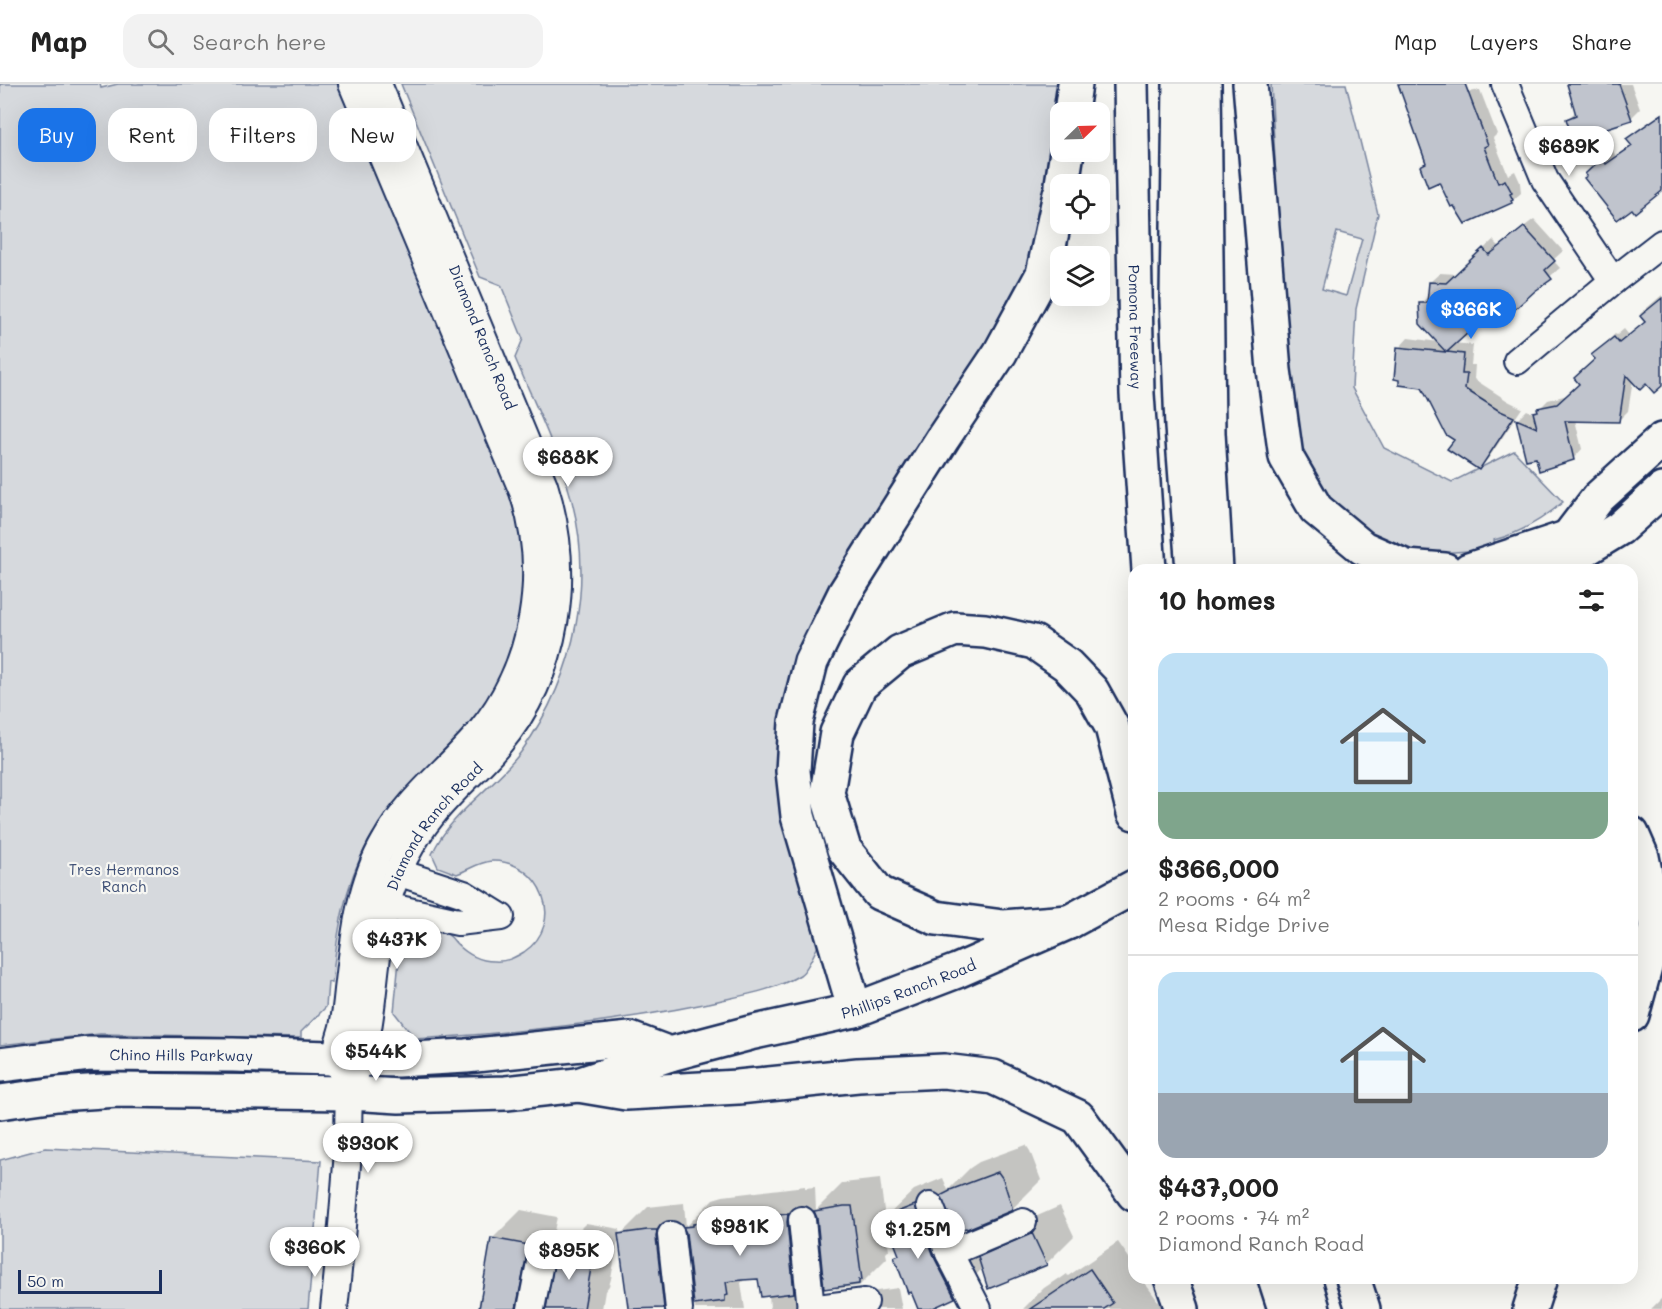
<!DOCTYPE html>
<meta charset="utf-8">
<style>
:root{--surface:#fff;--page:#f2f2f2;--text:#222;--muted:#767676;--line:#e0e0e0;--accent:#1a73e8}
body{margin:0;font-family:Mali,sans-serif;background:var(--page);color:var(--text);height:100vh;display:flex;flex-direction:column;font-size:22px;white-space:nowrap}
*{box-sizing:border-box;margin:0}
p{font-size:20px;color:var(--muted)}
.icon{flex:none;width:33px;height:33px;fill:none;stroke:currentColor;stroke-width:2;stroke-linecap:round;stroke-linejoin:round}
.map{position:relative;flex:1;overflow:hidden}
.side{position:absolute;left:1128px;top:480px;width:510px;height:720px;display:flex;flex-direction:column;background:var(--surface);border-radius:18px;box-shadow:0 6px 24px #0002}
.side>*{flex:none}
.banner{position:absolute;left:18px;top:24px;width:570px;height:54px;display:flex;gap:12px}
.needle{width:39px;rotate:67deg}
.fabs{position:absolute;left:1050px;top:18px;display:grid;gap:12px}
.fabs a{display:grid;place-items:center;width:60px;height:60px;border-radius:12px;background:var(--surface);box-shadow:0 6px 24px #0002;font-size:30px}
.scale{position:absolute;left:18px;bottom:15px;width:144px;box-sizing:border-box;padding-left:6px;border:3px solid #1b2f5e;border-top:0;font-size:16px;line-height:21px;white-space:nowrap;color:#1b2f5e;-webkit-text-stroke:4px #f6f6f2;paint-order:stroke}
.price{position:absolute;translate:-50% -51px;padding:0 14px;border-radius:21px;background:#fff;color:#222;font-size:20px;line-height:39px;filter:drop-shadow(0 2px 3px #0008)}
.price::after{content:'';position:absolute;left:50%;top:36px;width:18px;height:14px;margin-left:-9px;background:inherit;clip-path:polygon(0 0,100% 0,50% 100%)}
.price.selected{background:var(--accent);color:#fff}
ul{padding:0;list-style:none}
li{display:grid;align-content:center;gap:12px;height:318px;padding:0 30px}
li+li{border-top:2px solid var(--line)}
li span{display:grid;place-items:center;height:186px;border-radius:18px;color:#555}
li>.icon{margin-inline-start:auto}
span .icon{width:108px;height:108px;fill:#fffc;stroke-width:1}
li b{font-size:26px}
h2{display:flex;justify-content:space-between;align-items:center;height:72px;padding:0 30px;font-size:26px}
.pill{padding:0 21px;border-radius:18px;background:var(--surface);box-shadow:0 6px 24px #0002;font-size:21px;line-height:54px}
.pill.selected{background:var(--accent);color:#fff}
header{display:flex;align-items:center;gap:36px;box-sizing:border-box;height:84px;padding:0 30px;background:var(--surface);border-bottom:2px solid var(--line)}
header strong{font-size:28px}
nav{display:flex;gap:33px;margin-inline-start:auto;font-size:21px}
.search{width:420px;height:54px;background:var(--page);display:flex;align-items:center;gap:15px;box-sizing:border-box;padding:0 21px;border-radius:18px;color:var(--muted);font-size:22px}
.map>svg:first-child{display:block}
.green{fill:#d6d9dd;stroke:#78849e;stroke-width:1.5;fill-rule:evenodd}
.shadow{fill:#0003}
.building{fill:#c0c4cd;stroke:#1b2f5e;stroke-width:1.5}
.lines{fill:none;stroke-linecap:round;stroke-linejoin:round}
.minor-casing{stroke:#1b2f5e;stroke-width:30}
.major-casing{stroke:#1b2f5e;stroke-width:38}
.highway-casing{stroke:#1b2f5e;stroke-width:38}
.minor{stroke:#f6f6f2;stroke-width:26}
.major{stroke:#f6f6f2;stroke-width:33}
.highway{stroke:#f6f6f2;stroke-width:33}
.labels{text-anchor:middle;dominant-baseline:central;stroke-width:4.5;stroke-linejoin:round;paint-order:stroke}
.street-label{font-size:15px;fill:#1b2f5e;stroke:#f6f6f2}
.park-label{font-size:15px;fill:#405177;stroke:#f6f6f2}
</style>
<header>
<strong>Map</strong>
<div class="search"><svg class="icon" aria-label="search" viewBox="0 0 24 24"><circle cx="10" cy="10" r="6"/><path d="M15 15l6 6"/></svg>Search here</div>
<nav><a>Map</a><a>Layers</a><a>Share</a></nav>
</header>
<div class="map">
<svg width="1662" height="1225" viewBox="0 0 1662 1225">
<rect width="100%" height="100%" fill="#f6f6f2"/>
<filter id="ink" filterUnits="userSpaceOnUse"><feTurbulence type="fractalNoise" baseFrequency=".0167" numOctaves="2"/><feDisplacementMap in="SourceGraphic" scale="12" xChannelSelector="R" yChannelSelector="G"/><feConvolveMatrix kernelMatrix="1 2 1 2 8 2 1 2 1" color-interpolation-filters="sRGB"/></filter>
<g filter="url(#ink)">
<path class="green" d="M 0,0 L 100,0 L 101,4 L 118,0 L 340,0 L 509,402 C 514,420 520,437 524,455 C 525,464 525,473 525,482 C 527,547 500,613 455,659 C 424,692 390,719 368,758 C 344,802 337,850 332,899 L 328,898 L 326,923 L 301,948 L 301,954 L 100,950 L 0,961 Z
M 401,0 L 1064,0 L 1060,43 L 1042,147 L 1020,210 L 791,607 L 822,847 L 815,849 L 819,860 C 814,869 808,886 800,891 C 774,907 738,912 709,919 C 612,939 514,949 415,955 L 394,928 L 401,856 L 409,847 L 427,849 L 429,846 C 435,847 443,848 447,850 C 451,852 454,857 457,860 C 467,870 480,877 494,877 C 506,878 514,874 524,868 C 567,839 541,776 492,777 C 478,778 469,786 457,790 L 438,783 L 432,770 C 451,728 494,704 521,668 C 577,590 597,492 567,400 C 553,357 533,316 515,274 L 523,255 L 501,201 L 480,193 Z
M 1271,0 L 1346,0 L 1378,130 L 1356,225 L 1352,304 L 1384,364 L 1452,398 L 1514,367 L 1563,418 C 1542,436 1520,449 1494,456 L 1496,465 L 1440,469 L 1409,466 L 1382,457 L 1330,418 L 1310,393 L 1293,345 L 1282,208 ZM 1337,148 L 1362,155 L 1346,212 L 1322,205 Z
M 45,1064 L 321,1077 L 308,1225 L 0,1225 L 0,1076 Z"/>
<path class="shadow" d="M 1398,0 L 1466,0 L 1469,8 L 1480,6 L 1497,50 L 1493,54 L 1508,91 L 1515,87 L 1520,98 L 1521,109 L 1511,118 L 1440,96 L 1421,82 L 1427,77 Z
M 1566,0 L 1631,0 L 1640,25 L 1631,34 L 1567,36 L 1576,27 Z
M 1662,29 L 1662,105 L 1596,80 L 1612,66 L 1616,72 L 1632,61 L 1628,55 L 1637,46 Z
M 1534,135 L 1563,167 L 1553,176 L 1560,184 L 1534,206 L 1498,220 L 1454,259 L 1473,261 L 1471,281 L 1475,281 L 1474,295 L 1508,317 L 1522,324 L 1488,375 L 1479,384 L 1456,355 L 1399,264 L 1408,254 L 1439,258 L 1421,220 L 1429,211 L 1430,198 L 1440,189 L 1457,190 L 1493,156 L 1499,162 Z
M 1662,211 L 1662,286 L 1633,296 L 1628,327 L 1619,336 L 1575,336 L 1582,365 L 1573,375 L 1537,372 L 1527,374 L 1518,335 L 1527,326 L 1534,330 L 1548,316 L 1568,311 L 1581,299 L 1597,275 L 1593,271 L 1615,250 L 1617,251 L 1624,245 L 1629,251 L 1646,237 L 1640,230 Z
M 1026,1061 L 1030,1067 L 1041,1096 L 1012,1125 L 962,1144 L 978,1175 L 1008,1145 L 1060,1122 L 1074,1152 L 1046,1180 L 982,1185 L 954,1212 L 926,1225 L 919,1225 L 896,1174 L 900,1169 L 885,1136 L 889,1166 L 886,1169 L 887,1174 L 859,1202 L 836,1205 L 823,1178 L 817,1184 L 821,1212 L 842,1212 L 898,1204 L 902,1225 L 770,1225 L 769,1210 L 760,1194 L 745,1195 L 741,1199 L 745,1225 L 695,1225 L 692,1193 L 682,1203 L 685,1225 L 630,1225 L 620,1151 L 648,1123 L 684,1119 L 686,1143 L 713,1115 L 723,1112 L 805,1102 L 805,1104 L 815,1103 L 816,1126 L 843,1099 L 880,1095 L 885,1134 L 914,1106 L 943,1094 L 948,1106 L 970,1084 L 979,1078 Z
M 521,1126 L 557,1133 L 544,1194 L 545,1202 L 550,1210 L 558,1167 L 586,1139 L 620,1145 L 611,1195 L 609,1202 L 605,1207 L 602,1225 L 478,1225 L 480,1212 L 483,1209 L 493,1154 Z
M 1118,1158 L 1134,1181 L 1134,1194 L 1141,1194 L 1164,1225 L 1023,1225 L 1044,1204 L 1059,1194 L 1060,1195 L 1067,1190 L 1068,1192 Z
M 1662,1214 L 1662,1225 L 1651,1225 Z"/>
<path class="building" d="M 1398,0 L 1465,0 L 1488,61 L 1484,63 L 1498,99 L 1505,96 L 1512,109 L 1510,110 L 1513,116 L 1511,117 L 1512,119 L 1465,140 L 1454,122 L 1451,123 L 1439,98 L 1428,103 L 1420,82 L 1426,79 Z
M 1567,0 L 1619,0 L 1632,36 L 1573,55 L 1566,35 L 1576,31 Z
M 1662,30 L 1662,107 L 1635,129 L 1632,125 L 1617,136 L 1584,94 L 1587,92 L 1585,90 L 1602,74 L 1606,80 L 1632,62 L 1626,55 Z
M 1524,143 L 1555,177 L 1545,186 L 1552,195 L 1535,207 L 1512,228 L 1504,219 L 1500,224 L 1498,222 L 1447,268 L 1464,270 L 1462,290 L 1467,290 L 1465,305 L 1498,326 L 1514,333 L 1479,386 L 1447,365 L 1454,356 L 1446,351 L 1422,304 L 1399,301 L 1399,296 L 1394,295 L 1397,263 L 1446,268 L 1420,240 L 1419,219 L 1427,219 L 1429,198 L 1446,199 L 1483,164 L 1489,171 Z
M 1662,214 L 1662,302 L 1654,309 L 1646,300 L 1640,306 L 1626,291 L 1619,338 L 1565,337 L 1574,376 L 1539,387 L 1536,374 L 1526,376 L 1516,335 L 1537,344 L 1533,328 L 1538,327 L 1537,324 L 1557,320 L 1579,300 L 1574,294 L 1595,275 L 1591,271 L 1614,253 L 1619,259 L 1645,238 L 1640,232 Z
M 998,1088 L 1003,1095 L 1013,1126 L 967,1145 L 966,1144 L 956,1147 L 940,1112 L 950,1107 L 950,1106 Z
M 915,1121 L 935,1175 L 955,1214 L 931,1225 L 918,1225 L 911,1208 L 908,1209 L 894,1173 L 899,1171 L 884,1133 Z
M 844,1122 L 852,1122 L 862,1196 L 859,1196 L 859,1200 L 824,1205 L 817,1134 L 814,1127 Z
M 778,1130 L 778,1131 L 788,1130 L 787,1138 L 794,1209 L 761,1213 L 758,1195 L 742,1196 L 726,1198 L 728,1211 L 725,1212 L 725,1217 L 694,1221 L 686,1149 L 683,1143 L 693,1142 L 693,1140 L 749,1135 Z
M 647,1146 L 657,1146 L 656,1153 L 664,1224 L 630,1225 L 628,1223 L 618,1150 Z
M 1032,1149 L 1047,1181 L 988,1205 L 978,1173 Z
M 491,1154 L 529,1161 L 516,1225 L 479,1225 Z
M 556,1166 L 584,1169 L 584,1171 L 593,1172 L 584,1225 L 546,1225 Z
M 1090,1185 L 1113,1219 L 1104,1225 L 1030,1225 Z"/>
<g class="lines">
<defs>
<g id="minor">
<path d="M 1505,0 L 1545,96 L 1613,197"/>
<path d="M 1517,277 L 1613,197 L 1662,159"/>
<path d="M 386,822 L 458,838 L 501,833 L 464,810 L 397,788"/>
<path d="M 342,989 C 341,985 336,978 336,973 C 336,961 343,948 344,937 C 346,927 347,916 348,906 C 354,856 359,801 385,757 C 409,714 449,685 480,648 C 535,581 550,490 523,408 L 352,0"/>
<path d="M 930,1122 L 949,1169 L 978,1225"/>
<path d="M 802,1136 L 811,1225"/>
<path d="M 671,1151 L 679,1225"/>
<path d="M 949,1169 L 1023,1138"/>
<path id="s1" d="M 334,1225 C 340,1172 344,1120 348,1067 C 349,1048 347,1027 350,1008 C 355,985 366,962 369,938 C 375,899 376,860 386,822 C 395,789 411,757 433,730 C 453,705 478,685 498,661 C 559,589 572,489 544,401 L 378,0"/>
<path d="M 531,1225 L 542,1168"/>
<path d="M 810,1225 L 865,1218"/>
</g>
<g id="major">
<path d="M 1553,485 L 1620,444 L 1662,406"/>
<path d="M 1543,486 L 1598,414 L 1662,356"/>
<path id="s2" d="M 0,981 L 89,970 L 233,971 L 397,976 L 466,972 L 630,955 L 670,970"/>
<path id="s3" d="M 0,1018 L 57,1010 L 118,1006 L 350,1009 L 399,1012 L 506,1009 L 578,1001 L 670,970 L 750,949 L 855,926 L 957,887 L 1069,838 L 1134,803"/>
</g>
<g id="highway">
<path id="s4" d="M 1131,0 L 1137,310 L 1149,486"/>
<path d="M 1180,0 L 1177,215 L 1182,343 L 1193,486"/>
<path d="M 1204,0 L 1208,349 L 1216,486"/>
<path d="M 1250,0 L 1274,286 L 1286,373 L 1316,425 L 1363,464 L 1406,483 L 1445,486"/>
<path d="M 1071,28 L 1075,0"/>
<path d="M 1062,100 L 1067,68"/>
<path d="M 1469,486 L 1569,453"/>
<path d="M 1632,750 L 1642,773 L 1656,843 L 1632,931"/>
<path d="M 1069,838 L 1003,843 L 936,834 L 879,809 L 844,765 L 827,709 L 837,649 L 860,601 L 900,568 L 955,545 L 985,547 L 1034,558 L 1067,581 L 1092,607 L 1112,643 L 1134,729"/>
<path d="M 855,926 L 798,732 L 793,687 L 796,638 L 811,578 L 845,509 L 943,354 L 1000,269 L 1043,190 L 1060,110"/>
<path d="M 578,1001 L 626,1009 L 738,1003 L 858,991 L 944,987 L 993,993 L 1078,1033 L 1134,1110"/>
<path d="M 1171,1194 L 1182,1225"/>
<path d="M 1275,1194 L 1285,1225"/>
<path d="M 1304,1194 L 1313,1225"/>
<path d="M 1353,1194 L 1363,1225"/>
<path d="M 1530,1225 L 1540,1194"/>
</g>
</defs>
<use href="#minor" class="minor-casing"/>
<use href="#major" class="major-casing"/>
<use href="#highway" class="highway-casing"/>
<use href="#minor" class="minor"/>
<use href="#major" class="major"/>
<use href="#highway" class="highway"/>
</g>
</g>
<g class="labels">
<g class="street-label">
<text stroke="none"><textPath href="#s4" startOffset="243">Pomona Freeway</textPath></text>
<text transform="translate(483 253) rotate(68)">Diamond Ranch Road</text>
<text stroke="none"><textPath href="#s1" startOffset="502">Diamond Ranch Road</textPath></text>
<text stroke="none"><textPath href="#s3" startOffset="924">Phillips Ranch Road</textPath></text>
<text stroke="none"><textPath href="#s2" startOffset="182">Chino Hills Parkway</textPath></text>
</g>
<g class="park-label">
<text x="124" y="785">Tres Hermanos<tspan x="124" dy="17">Ranch</tspan></text>
</g>
</g>
</svg>
<div class="fabs">
<a><svg class="needle" viewBox="-14 -14 28 28"><path d="M0-13l5 13h-10z" fill="#e53935"/><path d="M0 13l5-13h-10z" fill="#767676"/></svg></a>
<a><svg class="icon" aria-label="locate" viewBox="0 0 24 24"><circle cx="12" cy="12" r="6"/><path d="M12 2v4M12 18v4M2 12h4M18 12h4"/></svg></a>
<a><svg class="icon" aria-label="layers" viewBox="0 0 24 24"><path d="M12 4l9 5-9 5-9-5zM3 14l9 5 9-5"/></svg></a>
</div>
<div class="scale">50 m</div>
<b class="price" style="left:1569px;top:93px">$689K</b>
<b class="price selected" style="left:1471px;top:256px">$366K</b>
<b class="price" style="left:568px;top:404px">$688K</b>
<b class="price" style="left:397px;top:886px">$437K</b>
<b class="price" style="left:376px;top:998px">$544K</b>
<b class="price" style="left:368px;top:1090px">$930K</b>
<b class="price" style="left:740px;top:1173px">$981K</b>
<b class="price" style="left:918px;top:1176px">$1.25M</b>
<b class="price" style="left:315px;top:1194px">$360K</b>
<b class="price" style="left:569px;top:1197px">$895K</b>
<div class="banner">
<a class="pill selected">Buy</a>
<a class="pill">Rent</a>
<a class="pill">Filters</a>
<a class="pill">New</a>
</div>
<section class="side">
<h2>10 homes<svg class="icon" aria-label="filters" viewBox="0 0 24 24"><path d="M4 7h16M4 17h16"/><circle cx="9" cy="7" r="2"/><circle cx="15" cy="17" r="2"/></svg></h2>
<ul>
<li><span style="background:linear-gradient(#bfe0f5 75%,#7fa58c 0)"><svg class="icon" aria-label="home" viewBox="0 0 24 24"><path d="M3 11l9-7 9 7M6 9v11h12V9"/></svg></span><div><b>$366,000</b><p>2 rooms · 64 m²</p><p>Mesa Ridge Drive</p></div></li>
<li><span style="background:linear-gradient(#bfe0f5 65%,#9aa5b1 0)"><svg class="icon" aria-label="home" viewBox="0 0 24 24"><path d="M3 11l9-7 9 7M6 9v11h12V9"/></svg></span><div><b>$437,000</b><p>2 rooms · 74 m²</p><p>Diamond Ranch Road</p></div></li>
</ul>
</section>
</div>
